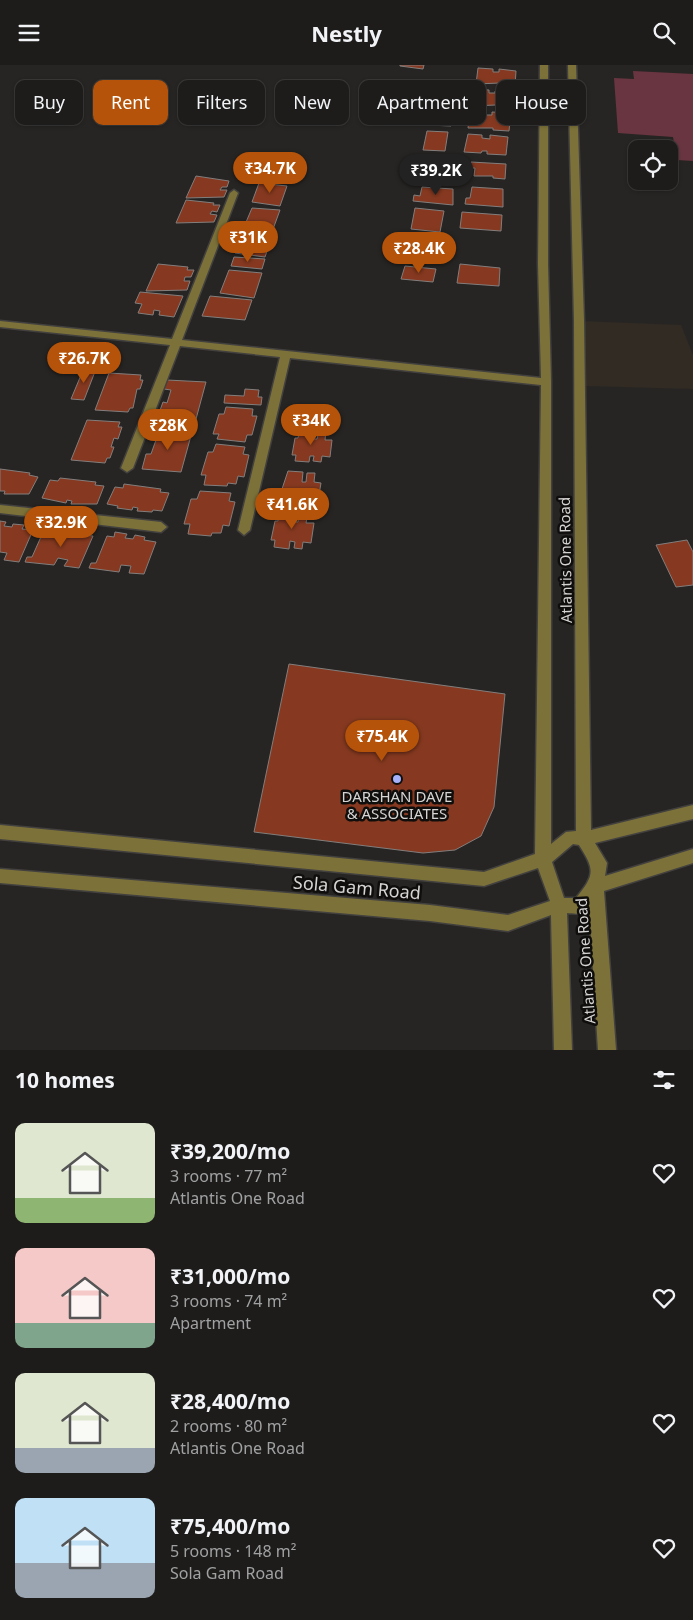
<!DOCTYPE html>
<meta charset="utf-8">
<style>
:root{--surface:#1d1c1a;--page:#2a2927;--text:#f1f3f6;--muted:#a0a1a2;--line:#3b3a39;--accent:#b45309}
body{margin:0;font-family:"Noto Sans",sans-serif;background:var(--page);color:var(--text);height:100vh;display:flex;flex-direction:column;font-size:19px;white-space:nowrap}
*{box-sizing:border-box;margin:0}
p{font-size:16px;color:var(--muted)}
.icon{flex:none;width:28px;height:28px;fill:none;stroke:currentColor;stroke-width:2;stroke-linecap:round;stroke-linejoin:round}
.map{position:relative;height:985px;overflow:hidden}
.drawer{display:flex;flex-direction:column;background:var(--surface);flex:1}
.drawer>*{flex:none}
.banner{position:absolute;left:15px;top:15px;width:664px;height:45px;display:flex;gap:10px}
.tools{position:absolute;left:628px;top:75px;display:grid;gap:10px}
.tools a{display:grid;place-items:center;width:50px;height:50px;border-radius:10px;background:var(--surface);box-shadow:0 1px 4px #0004,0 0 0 1px var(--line);font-size:25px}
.price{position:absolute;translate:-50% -42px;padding:0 11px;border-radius:18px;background:var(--accent);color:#fff;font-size:16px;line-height:32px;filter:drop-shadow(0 1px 2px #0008)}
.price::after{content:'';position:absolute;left:50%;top:30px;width:15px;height:11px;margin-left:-8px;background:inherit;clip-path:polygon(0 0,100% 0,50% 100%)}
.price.on{background:#222;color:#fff}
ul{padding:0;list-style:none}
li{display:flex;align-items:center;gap:15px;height:125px;padding:0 15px}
li span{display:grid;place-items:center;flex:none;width:140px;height:100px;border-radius:10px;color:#555}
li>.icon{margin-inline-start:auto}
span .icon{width:60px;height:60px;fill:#fffc;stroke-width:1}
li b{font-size:21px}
h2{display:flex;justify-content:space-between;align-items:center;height:60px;padding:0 15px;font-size:21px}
.tag{padding:0 18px;border-radius:10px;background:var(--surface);box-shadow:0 1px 4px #0004,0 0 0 1px var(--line);font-size:18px;line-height:45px}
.tag.on{background:var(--accent);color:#fff}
header{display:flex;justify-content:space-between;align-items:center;height:65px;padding:0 15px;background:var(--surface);font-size:22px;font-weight:700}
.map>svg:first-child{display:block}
.built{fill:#322b24}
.green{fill:#693540}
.building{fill:#863920;stroke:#827e7d}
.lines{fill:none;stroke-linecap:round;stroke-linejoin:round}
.minor-casing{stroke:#43413f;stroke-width:3}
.minor{fill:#7c7239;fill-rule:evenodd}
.poi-dot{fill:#a6b1fc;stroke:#0f0e0d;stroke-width:2}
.labels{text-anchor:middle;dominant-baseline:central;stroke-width:5;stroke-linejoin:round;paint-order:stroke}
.street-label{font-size:15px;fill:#d6d4d3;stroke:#0f0e0d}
.poi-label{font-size:15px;fill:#d6d4d3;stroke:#0f0e0d}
.near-street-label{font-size:18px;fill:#d6d4d3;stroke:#0f0e0d}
</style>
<header><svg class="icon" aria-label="menu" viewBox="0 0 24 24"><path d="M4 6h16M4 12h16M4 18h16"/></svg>Nestly<svg class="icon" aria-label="search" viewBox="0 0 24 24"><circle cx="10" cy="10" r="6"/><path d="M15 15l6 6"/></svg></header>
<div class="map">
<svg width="693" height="985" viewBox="0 0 693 985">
<rect width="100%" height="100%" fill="#272523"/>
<path class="built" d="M 579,256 L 681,260 L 693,290 L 693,324 L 586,321 Z"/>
<path class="green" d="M 633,6 L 693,9 L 693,96 L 677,95 L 673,72 L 618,68 L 614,13 L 634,14 Z"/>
<path class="building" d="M 424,0 L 423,4 L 400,1 L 400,0 Z
M 478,3 L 493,4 L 493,7 L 499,7 L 499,4 L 516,6 L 515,21 L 500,20 L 500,18 L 476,19 Z
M 435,19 L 454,19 L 453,36 L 433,35 Z
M 473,24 L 489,25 L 489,28 L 495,28 L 495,26 L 513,27 L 512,44 L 496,43 L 496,40 L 471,41 Z
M 430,41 L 452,42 L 451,61 L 428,60 Z
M 470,46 L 486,47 L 486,50 L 492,50 L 492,47 L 511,48 L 509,66 L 493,65 L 493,63 L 468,63 Z
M 427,66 L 448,67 L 445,86 L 423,85 Z
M 468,69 L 482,70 L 482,73 L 490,74 L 490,70 L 508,72 L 506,90 L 487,89 L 487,86 L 482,86 L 481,88 L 464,87 Z
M 422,93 L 457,95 L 455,110 L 443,109 L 443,107 L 424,107 L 425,99 L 420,98 Z
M 471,97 L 506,99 L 505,114 L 493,113 L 493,111 L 474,111 L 475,103 L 470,103 Z
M 196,111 L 229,116 L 227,122 L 222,122 L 220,125 L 227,125 L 224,132 L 186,133 Z
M 259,118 L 287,121 L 280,141 L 252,137 Z
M 422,122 L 453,124 L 453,140 L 413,136 L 414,130 L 420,131 Z
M 472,122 L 503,124 L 503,142 L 465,139 L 466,133 L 470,133 Z
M 186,135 L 214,138 L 213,140 L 220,140 L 217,147 L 212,146 L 210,149 L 217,150 L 214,157 L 176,158 Z
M 252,143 L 280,145 L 272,167 L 244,162 Z
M 415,143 L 444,146 L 440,167 L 411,164 Z
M 462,147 L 502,150 L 501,166 L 460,163 Z
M 243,167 L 273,169 L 265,192 L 235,188 Z
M 408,172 L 437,174 L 434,196 L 404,194 Z
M 234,192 L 265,194 L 262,204 L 231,201 Z
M 158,199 L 188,202 L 187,205 L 194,205 L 191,212 L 185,212 L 184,216 L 190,216 L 187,225 L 146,226 Z
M 460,199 L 500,203 L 499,221 L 457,218 Z
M 405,201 L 436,204 L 433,217 L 401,214 Z
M 229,205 L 262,208 L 254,233 L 220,228 Z
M 140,227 L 183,231 L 174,252 L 159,250 L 160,246 L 154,245 L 153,250 L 138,248 L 142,239 L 135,238 Z
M 210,231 L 252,235 L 245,255 L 202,251 Z
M 84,303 L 96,304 L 84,335 L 71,334 Z
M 109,308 L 141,310 L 140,315 L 143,315 L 140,324 L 137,324 L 133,343 L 130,343 L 128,347 L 95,345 Z
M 167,315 L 206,317 L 196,354 L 158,351 L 163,337 L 167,338 L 171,325 L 164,324 Z
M 245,324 L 259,325 L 258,332 L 262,332 L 261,340 L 224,338 L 225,330 L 244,331 Z
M 226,342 L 253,344 L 252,351 L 257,351 L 252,370 L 247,370 L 245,377 L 217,374 L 219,369 L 213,369 L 219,349 L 224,349 Z
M 87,355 L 120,357 L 118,362 L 122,362 L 118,374 L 114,373 L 111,382 L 114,382 L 110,393 L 107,393 L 105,398 L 71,395 Z
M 151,364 L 192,367 L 181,407 L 142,404 L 146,389 L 151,389 L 156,375 L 148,374 Z
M 300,364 L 315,365 L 314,374 L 317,374 L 319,366 L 326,366 L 325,375 L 332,375 L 330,392 L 322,391 L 321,397 L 313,396 L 314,391 L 310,391 L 309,397 L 295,396 L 296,390 L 292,390 L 295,373 L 298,373 Z
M 216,379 L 245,382 L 243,389 L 249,390 L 244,412 L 238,411 L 236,419 L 228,418 L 227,421 L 204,420 L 206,410 L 201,410 L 208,387 L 213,387 Z
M 0,404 L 30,408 L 29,410 L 38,412 L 29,429 L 4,429 L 5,426 L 0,426 Z
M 288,406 L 303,407 L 302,417 L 306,417 L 307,408 L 315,408 L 314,417 L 321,418 L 318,436 L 310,435 L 310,441 L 301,441 L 302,435 L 297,435 L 296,442 L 282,440 L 283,434 L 279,433 Z
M 60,413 L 96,417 L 95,420 L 104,421 L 97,439 L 71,439 L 72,436 L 67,435 L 66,438 L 42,433 L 50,415 L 58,416 Z
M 124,419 L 161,424 L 160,427 L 169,428 L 162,446 L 153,445 L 152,447 L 137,446 L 138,443 L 133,442 L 132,445 L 117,443 L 118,441 L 107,439 L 115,422 L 123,423 Z
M 200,426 L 231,428 L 229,436 L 235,437 L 229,461 L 223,460 L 221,468 L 212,468 L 211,471 L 188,469 L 190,459 L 184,459 L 191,434 L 197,434 Z
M 280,446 L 296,447 L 294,457 L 298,457 L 300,447 L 308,448 L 306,458 L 314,458 L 311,478 L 303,477 L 302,484 L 294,483 L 295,477 L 290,476 L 289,484 L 274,482 L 275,475 L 271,475 L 275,456 L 278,456 Z
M 0,456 L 6,457 L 4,461 L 12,462 L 13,459 L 24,460 L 22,464 L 33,465 L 19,497 L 4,495 L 7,488 L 0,487 Z
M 53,461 L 65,463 L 63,467 L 70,468 L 72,464 L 82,466 L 81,470 L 93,471 L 79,503 L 64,501 L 68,495 L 58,493 L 54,500 L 25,497 L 27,492 L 32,492 L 44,465 L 51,466 Z
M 115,467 L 127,469 L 125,473 L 133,474 L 135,470 L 145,472 L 144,475 L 156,477 L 144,509 L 129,508 L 131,501 L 121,500 L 119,507 L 89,503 L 91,498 L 96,498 L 107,471 L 114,472 Z
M 687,475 L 693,487 L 693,520 L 676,522 L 656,480 Z
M 289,599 L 505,629 L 494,742 L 481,771 L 455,785 L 423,788 L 254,767 Z"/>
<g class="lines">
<defs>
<path id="minor" d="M 540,0 L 548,0 L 548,199 L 551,317 L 551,779 L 566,767 L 576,766 L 574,256 L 568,0 L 576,0 L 584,256 L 591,765 L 693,740 L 693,754 L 595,778 L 607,798 L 605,811 L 693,784 L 693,798 L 604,826 L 616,985 L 598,985 L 589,842 C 583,850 577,849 567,848 L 572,985 L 554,985 L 551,850 L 508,866 L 430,856 L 0,818 L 0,804 L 430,840 L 508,850 L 550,836 L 538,803 L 484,821 L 0,774 L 0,760 L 484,807 L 535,789 L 541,320 L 290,293 L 250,465 L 244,470 L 238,465 L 280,292 L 180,281 L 133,403 L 127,407 L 121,403 L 170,280 L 0,262 L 0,256 L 172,274 L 230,128 L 234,125 L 238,128 L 182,275 L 541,313 L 538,199 ZM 573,779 L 579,780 C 595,805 595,810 576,833 L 564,833 L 552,797 Z
M 0,440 L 161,457 L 167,462 L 161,467 L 0,448 Z"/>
</defs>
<use href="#minor" class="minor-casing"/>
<use href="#minor" class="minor"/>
</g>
<circle class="poi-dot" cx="397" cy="714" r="5"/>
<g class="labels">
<g class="street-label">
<text transform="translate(565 495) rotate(-91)">Atlantis One Road</text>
<text transform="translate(585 896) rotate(-94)">Atlantis One Road</text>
</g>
<g class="poi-label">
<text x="397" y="731">DARSHAN DAVE<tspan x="397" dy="17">&amp; ASSOCIATES</tspan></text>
</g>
<g class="near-street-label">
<text transform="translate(357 822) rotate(5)">Sola Gam Road</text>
</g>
</g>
</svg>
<div class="tools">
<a><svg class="icon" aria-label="locate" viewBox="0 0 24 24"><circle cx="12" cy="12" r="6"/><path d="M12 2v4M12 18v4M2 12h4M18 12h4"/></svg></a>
</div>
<b class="price" style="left:270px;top:129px">₹34.7K</b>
<b class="price on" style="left:436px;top:131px">₹39.2K</b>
<b class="price" style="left:248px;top:198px">₹31K</b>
<b class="price" style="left:419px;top:209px">₹28.4K</b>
<b class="price" style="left:84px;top:319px">₹26.7K</b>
<b class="price" style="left:311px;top:381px">₹34K</b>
<b class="price" style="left:168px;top:386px">₹28K</b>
<b class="price" style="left:292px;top:465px">₹41.6K</b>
<b class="price" style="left:61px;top:483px">₹32.9K</b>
<b class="price" style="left:382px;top:697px">₹75.4K</b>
<div class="banner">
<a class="tag">Buy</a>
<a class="tag on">Rent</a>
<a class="tag">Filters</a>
<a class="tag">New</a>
<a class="tag">Apartment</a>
<a class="tag">House</a>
</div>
</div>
<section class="drawer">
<h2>10 homes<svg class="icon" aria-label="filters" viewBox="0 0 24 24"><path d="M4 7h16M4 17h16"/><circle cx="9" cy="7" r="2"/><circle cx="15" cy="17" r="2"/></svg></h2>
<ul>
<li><span style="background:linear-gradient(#dfe7d0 75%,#8fb573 0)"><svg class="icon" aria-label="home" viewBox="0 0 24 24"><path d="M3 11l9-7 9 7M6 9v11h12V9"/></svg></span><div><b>₹39,200/mo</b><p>3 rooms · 77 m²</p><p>Atlantis One Road</p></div><svg class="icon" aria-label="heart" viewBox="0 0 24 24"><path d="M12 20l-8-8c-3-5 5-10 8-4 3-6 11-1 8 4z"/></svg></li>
<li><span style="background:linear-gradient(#f6c9c9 75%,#7fa58c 0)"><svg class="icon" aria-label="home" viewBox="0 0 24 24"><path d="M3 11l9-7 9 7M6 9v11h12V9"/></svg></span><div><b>₹31,000/mo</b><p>3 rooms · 74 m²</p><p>Apartment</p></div><svg class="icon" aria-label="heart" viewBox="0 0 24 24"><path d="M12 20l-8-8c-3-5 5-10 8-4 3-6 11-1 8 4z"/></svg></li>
<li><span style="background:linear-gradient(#dfe7d0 75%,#9aa5b1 0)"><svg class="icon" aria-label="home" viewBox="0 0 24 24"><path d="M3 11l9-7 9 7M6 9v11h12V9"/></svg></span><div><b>₹28,400/mo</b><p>2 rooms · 80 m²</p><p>Atlantis One Road</p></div><svg class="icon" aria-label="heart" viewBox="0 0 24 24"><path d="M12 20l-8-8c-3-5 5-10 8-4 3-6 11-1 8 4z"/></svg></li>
<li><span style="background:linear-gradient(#bfe0f5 65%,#9aa5b1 0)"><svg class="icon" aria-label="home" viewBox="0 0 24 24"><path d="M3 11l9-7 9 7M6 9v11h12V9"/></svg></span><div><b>₹75,400/mo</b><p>5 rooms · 148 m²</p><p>Sola Gam Road</p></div><svg class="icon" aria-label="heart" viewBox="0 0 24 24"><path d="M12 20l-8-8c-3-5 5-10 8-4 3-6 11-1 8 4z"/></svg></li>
</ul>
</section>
